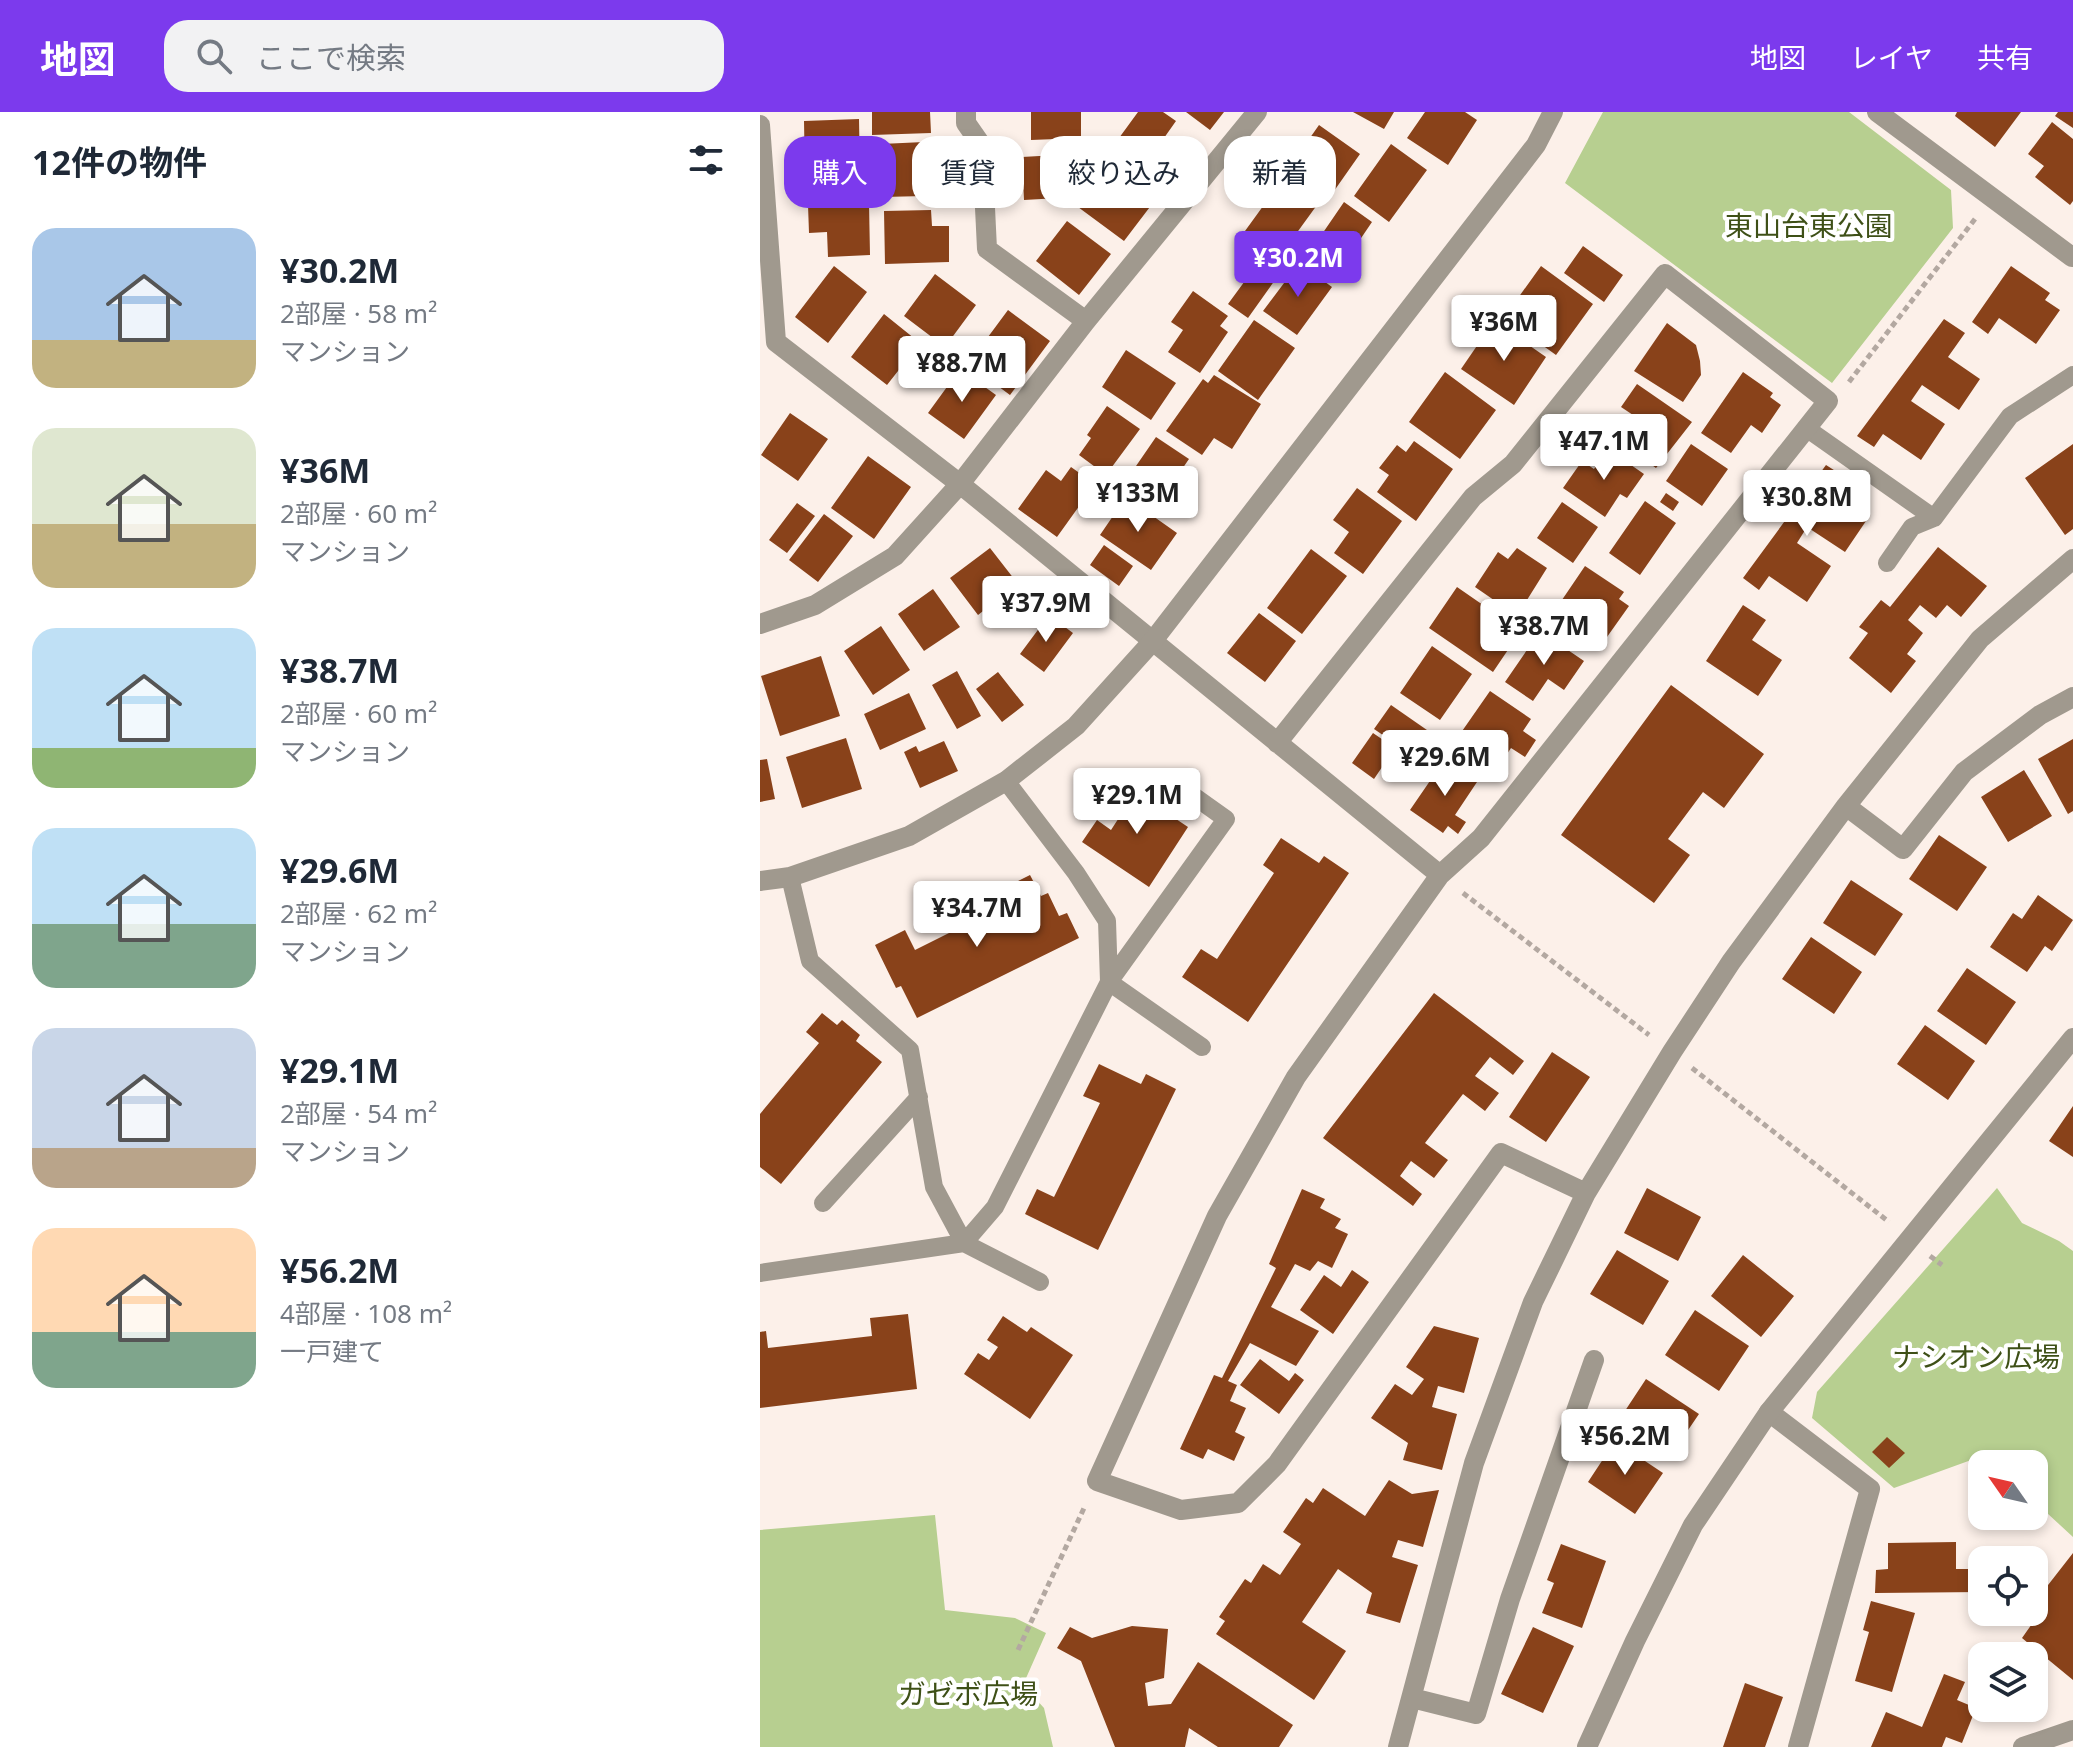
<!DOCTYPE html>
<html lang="ja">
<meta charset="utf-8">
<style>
:root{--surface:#fff;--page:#f2f2f3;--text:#1f2937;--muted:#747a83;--accent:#7c3aed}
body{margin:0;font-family:"Noto Sans","Noto Sans JP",sans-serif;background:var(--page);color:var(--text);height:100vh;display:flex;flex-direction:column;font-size:30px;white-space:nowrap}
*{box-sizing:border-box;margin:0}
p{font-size:26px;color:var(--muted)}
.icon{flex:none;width:44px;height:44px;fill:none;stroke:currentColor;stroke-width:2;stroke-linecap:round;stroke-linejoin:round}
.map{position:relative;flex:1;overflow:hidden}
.details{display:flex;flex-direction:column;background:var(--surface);width:760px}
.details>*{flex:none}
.banner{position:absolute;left:24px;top:24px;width:760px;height:72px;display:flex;gap:16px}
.needle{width:52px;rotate:304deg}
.buttons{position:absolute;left:1208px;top:1338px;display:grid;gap:16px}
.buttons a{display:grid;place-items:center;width:80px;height:80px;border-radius:16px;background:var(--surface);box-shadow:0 4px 12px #0003;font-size:40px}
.price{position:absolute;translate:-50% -68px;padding:0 18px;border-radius:8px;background:#fff;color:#222;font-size:26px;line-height:52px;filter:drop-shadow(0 2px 4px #0008)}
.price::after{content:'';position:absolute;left:50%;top:48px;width:24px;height:18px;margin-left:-12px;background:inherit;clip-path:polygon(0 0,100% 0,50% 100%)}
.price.active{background:var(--accent);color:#fff}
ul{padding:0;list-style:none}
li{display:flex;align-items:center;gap:24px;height:200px;padding:0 32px}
li span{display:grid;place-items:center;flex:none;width:224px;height:160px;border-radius:24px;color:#555}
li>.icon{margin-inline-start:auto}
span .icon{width:96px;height:96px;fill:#fffc;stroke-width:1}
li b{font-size:34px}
h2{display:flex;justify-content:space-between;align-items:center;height:96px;padding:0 32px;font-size:34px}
.tag{padding:0 28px;border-radius:24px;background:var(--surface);box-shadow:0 4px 12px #0003;font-size:28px;line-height:72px}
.tag.active{background:var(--accent);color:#fff}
header{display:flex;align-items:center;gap:48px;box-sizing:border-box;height:112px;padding:0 40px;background:var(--accent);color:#fff}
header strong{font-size:38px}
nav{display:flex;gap:44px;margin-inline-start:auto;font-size:28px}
.search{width:560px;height:72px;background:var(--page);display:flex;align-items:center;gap:20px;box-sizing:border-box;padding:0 28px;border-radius:24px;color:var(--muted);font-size:30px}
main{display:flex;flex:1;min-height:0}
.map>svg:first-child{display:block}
.green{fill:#b7cf90}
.building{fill:#89421a}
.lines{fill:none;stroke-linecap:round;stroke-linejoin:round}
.path{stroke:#b3a8a1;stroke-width:5;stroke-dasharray:6 4;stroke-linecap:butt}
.service{stroke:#a0998e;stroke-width:18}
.minor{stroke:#a0998e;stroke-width:20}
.tertiary{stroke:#a0998e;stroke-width:20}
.labels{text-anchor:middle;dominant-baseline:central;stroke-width:8;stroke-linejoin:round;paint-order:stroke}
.park-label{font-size:28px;fill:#3e5017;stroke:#fff}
</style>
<header>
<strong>地図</strong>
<div class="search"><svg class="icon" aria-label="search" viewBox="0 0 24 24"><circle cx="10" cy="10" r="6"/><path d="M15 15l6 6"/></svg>ここで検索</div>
<nav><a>地図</a><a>レイヤ</a><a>共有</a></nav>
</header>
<main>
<section class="details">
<h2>12件の物件<svg class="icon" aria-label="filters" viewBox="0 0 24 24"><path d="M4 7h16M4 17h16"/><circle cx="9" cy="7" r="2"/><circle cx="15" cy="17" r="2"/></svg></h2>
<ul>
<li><span style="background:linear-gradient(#a9c7e8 70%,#c2b280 0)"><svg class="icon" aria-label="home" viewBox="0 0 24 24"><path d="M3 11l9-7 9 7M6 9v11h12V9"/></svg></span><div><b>¥30.2M</b><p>2部屋 · 58 m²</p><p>マンション</p></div></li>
<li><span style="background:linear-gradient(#dfe7d0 60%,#c2b280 0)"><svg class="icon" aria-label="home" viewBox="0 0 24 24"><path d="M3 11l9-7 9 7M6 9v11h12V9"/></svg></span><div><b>¥36M</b><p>2部屋 · 60 m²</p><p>マンション</p></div></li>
<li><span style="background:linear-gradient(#bfe0f5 75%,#8fb573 0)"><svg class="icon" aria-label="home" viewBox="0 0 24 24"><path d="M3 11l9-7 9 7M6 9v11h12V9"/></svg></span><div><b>¥38.7M</b><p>2部屋 · 60 m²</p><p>マンション</p></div></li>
<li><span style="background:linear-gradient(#bfe0f5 60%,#7fa58c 0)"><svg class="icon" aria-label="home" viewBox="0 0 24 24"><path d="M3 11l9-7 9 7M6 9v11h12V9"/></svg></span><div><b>¥29.6M</b><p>2部屋 · 62 m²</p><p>マンション</p></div></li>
<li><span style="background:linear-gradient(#c9d6e8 75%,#b9a48a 0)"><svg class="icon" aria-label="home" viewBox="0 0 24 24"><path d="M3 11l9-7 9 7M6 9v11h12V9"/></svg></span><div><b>¥29.1M</b><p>2部屋 · 54 m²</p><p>マンション</p></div></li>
<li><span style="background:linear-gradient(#ffd9b3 65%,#7fa58c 0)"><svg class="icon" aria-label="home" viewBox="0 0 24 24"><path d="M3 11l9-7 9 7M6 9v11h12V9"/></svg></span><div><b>¥56.2M</b><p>4部屋 · 108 m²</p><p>一戸建て</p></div></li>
</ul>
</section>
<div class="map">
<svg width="1313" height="1635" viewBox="0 0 1313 1635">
<rect width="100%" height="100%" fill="#fcf0e9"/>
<path class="green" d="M 843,0 L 1089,0 L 1191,78 L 1193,116 L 1072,271 L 805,71 Z
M 1237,1076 L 1262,1111 L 1299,1129 L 1313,1139 L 1313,1425 L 1274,1389 L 1274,1352 L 1245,1352 L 1236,1339 L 1134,1376 L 1052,1306 L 1057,1280 Z
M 175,1403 L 185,1498 L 255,1506 L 286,1521 L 263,1573 L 284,1596 L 293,1635 L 0,1635 L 0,1418 Z"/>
<path class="building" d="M 112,0 L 170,0 L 171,21 L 112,23 Z
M 271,0 L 321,0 L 321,26 L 271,28 Z
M 378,0 L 403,0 L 416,9 L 404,26 L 426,42 L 403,74 L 351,37 Z
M 426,0 L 464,0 L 450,18 Z
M 593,0 L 634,0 L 624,17 Z
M 665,0 L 705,0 L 717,8 L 688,53 L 647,26 Z
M 1197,0 L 1261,0 L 1235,35 L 1195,4 Z
M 1298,0 L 1313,0 L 1313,16 L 1295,4 Z
M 99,7 L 100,65 L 45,67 L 44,9 Z
M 1292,10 L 1313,27 L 1313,89 L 1310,93 L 1275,65 L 1284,54 L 1268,42 Z
M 559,13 L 600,42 L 567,89 L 526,60 Z
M 164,30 L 165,84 L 122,85 L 121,32 Z
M 631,32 L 667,58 L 629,110 L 594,84 Z
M 297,43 L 299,86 L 264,88 L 262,45 Z
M 353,48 L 399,83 L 364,129 L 318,95 Z
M 522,68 L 557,93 L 520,144 L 485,119 Z
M 584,90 L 612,110 L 576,163 L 547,144 Z
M 109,91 L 110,143 L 68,145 L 67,120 L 49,121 L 48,93 Z
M 171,98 L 172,114 L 189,114 L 189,150 L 125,152 L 124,99 Z
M 307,109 L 351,142 L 319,183 L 276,149 Z
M 823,134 L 863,163 L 844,190 L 804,161 Z
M 501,147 L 520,161 L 488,206 L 468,192 Z
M 539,151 L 572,175 L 537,223 L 503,199 Z
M 74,154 L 107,180 L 68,231 L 35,205 Z
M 781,154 L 833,192 L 796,243 L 753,212 L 767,192 L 758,186 Z
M 1251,154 L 1290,181 L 1285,188 L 1300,198 L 1276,232 L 1239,206 L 1228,222 L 1212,210 Z
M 175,162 L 216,193 L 185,235 L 144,204 Z
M 433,179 L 468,204 L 460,214 L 468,220 L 440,261 L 408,240 L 423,218 L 411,210 Z
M 248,198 L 290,229 L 250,283 L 208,252 Z
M 124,202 L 160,231 L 127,273 L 91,245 Z
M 1184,207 L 1205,221 L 1188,245 L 1220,267 L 1199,298 L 1162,273 L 1151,289 L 1185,312 L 1161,348 L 1123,322 L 1114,335 L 1097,324 Z
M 494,208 L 535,236 L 498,288 L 458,259 Z
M 734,209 L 786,245 L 754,293 L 701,257 Z
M 907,211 L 936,233 L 940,249 L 941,263 L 923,290 L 874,259 Z
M 366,238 L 416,271 L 391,308 L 342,275 Z
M 200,257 L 236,283 L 204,327 L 168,301 Z
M 685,260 L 736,298 L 700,347 L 649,310 Z
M 983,260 L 1013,281 L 1010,285 L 1021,293 L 1002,321 L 991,313 L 971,341 L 941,321 Z
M 454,263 L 501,292 L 472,337 L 454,326 L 442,343 L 406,319 L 443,267 L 448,271 Z
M 877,272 L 932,310 L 896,356 L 868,336 L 885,311 L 861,295 Z
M 347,294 L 380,317 L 346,363 L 319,343 L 331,326 L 327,323 Z
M 30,301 L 68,327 L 38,369 L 1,343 Z
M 396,325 L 429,347 L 398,392 L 365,370 Z
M 654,329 L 693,357 L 656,409 L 617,380 L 629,363 L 619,356 L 637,333 L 646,340 Z
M 931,332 L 968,357 L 942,394 L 906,369 Z
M 1313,332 L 1313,417 L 1305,423 L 1265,366 Z
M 848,337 L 884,362 L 867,386 L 860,382 L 845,405 L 803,376 L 822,349 L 834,357 Z
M 108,344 L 151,375 L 114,427 L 71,396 Z
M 1066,353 L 1088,367 L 1074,387 L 1106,409 L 1085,440 L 1047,415 L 1037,431 L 1071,454 L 1047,490 L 1009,464 L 999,478 L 983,466 Z
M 311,355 L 335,372 L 297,425 L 258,397 L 286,358 L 301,369 Z
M 597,376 L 642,409 L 603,462 L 574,441 L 589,420 L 573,408 Z
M 906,381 L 919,390 L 913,399 L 900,390 Z
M 366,385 L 417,421 L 391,458 L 340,423 Z
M 885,389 L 916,411 L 880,463 L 849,441 Z
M 802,390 L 838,415 L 813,451 L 777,426 Z
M 37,391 L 55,404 L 27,441 L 9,428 Z
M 64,402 L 93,424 L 58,470 L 29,448 Z
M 344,433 L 373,454 L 359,474 L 330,453 Z
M 1178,435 L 1227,474 L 1201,505 L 1187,493 L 1176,506 L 1160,493 L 1148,508 L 1163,521 L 1147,542 L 1156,549 L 1131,581 L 1089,546 L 1108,521 L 1099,515 L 1121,488 L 1130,495 Z
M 230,436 L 258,472 L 218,503 L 190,466 Z
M 757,436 L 787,456 L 757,504 L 715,475 L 738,440 L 748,447 Z
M 551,437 L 587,464 L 542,522 L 507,496 Z
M 825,454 L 864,480 L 859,487 L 869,494 L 847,525 L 837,518 L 825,536 L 787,510 Z
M 697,475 L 749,511 L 743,521 L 754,529 L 733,560 L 669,516 Z
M 173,477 L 200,515 L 164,539 L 138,502 Z
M 983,493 L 1006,508 L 992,528 L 1022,548 L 998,584 L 946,549 Z
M 499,501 L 536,529 L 505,570 L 467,541 Z
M 289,503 L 313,521 L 284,560 L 260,542 Z
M 121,514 L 150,558 L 113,583 L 84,539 Z
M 780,519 L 824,549 L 804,578 L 788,567 L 773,589 L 745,570 Z
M 672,534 L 712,562 L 680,608 L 640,581 Z
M 61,544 L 80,604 L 20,624 L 1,564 Z
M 197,559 L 221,604 L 197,617 L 172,573 Z
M 238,560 L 264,593 L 242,610 L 216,577 Z
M 911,573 L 1004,642 L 964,696 L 943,680 L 908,727 L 930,743 L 894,791 L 801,723 Z
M 730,579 L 771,607 L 763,619 L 776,628 L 765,645 L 751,636 L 745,645 L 730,634 L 717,653 L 691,635 Z
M 149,581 L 166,617 L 120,638 L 104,602 Z
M 631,593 L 677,625 L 661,649 L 614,617 Z
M 613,621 L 635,636 L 614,667 L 592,651 Z
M 86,626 L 102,677 L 42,696 L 26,645 Z
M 1313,627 L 1313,699 L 1308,702 L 1278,647 Z
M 184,629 L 198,659 L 160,676 L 144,640 L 156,634 L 159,640 Z
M 7,647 L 15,687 L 0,690 L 0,648 Z
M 685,647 L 717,670 L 695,703 L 706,710 L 698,722 L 688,714 L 683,721 L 650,698 Z
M 1264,658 L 1292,704 L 1248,730 L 1221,685 Z
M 362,671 L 428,715 L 389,775 L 322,730 L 337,708 L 351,718 L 364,698 L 350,689 Z
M 1179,723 L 1227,755 L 1197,799 L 1149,767 Z
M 521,726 L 559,751 L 564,744 L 589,761 L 488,910 L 422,865 L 441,837 L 457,847 L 514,761 L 503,753 Z
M 270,763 L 281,784 L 288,781 L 299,804 L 307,801 L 319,826 L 157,906 L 141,874 L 136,876 L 115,833 L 145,818 L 155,838 L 249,791 L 242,777 Z
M 1091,768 L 1143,802 L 1115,844 L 1063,811 Z
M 1278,783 L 1313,808 L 1292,839 L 1285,834 L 1267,860 L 1230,835 L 1253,801 L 1262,807 Z
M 1051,825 L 1102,860 L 1074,902 L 1022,867 Z
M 1207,856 L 1256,890 L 1226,933 L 1177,899 Z
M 674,881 L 764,949 L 753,963 L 730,945 L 715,964 L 739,981 L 725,999 L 703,982 L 665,1031 L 688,1048 L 674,1066 L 651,1049 L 640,1064 L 662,1082 L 653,1094 L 563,1026 Z
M 62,901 L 77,913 L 82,908 L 100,923 L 96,929 L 122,950 L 21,1072 L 0,1055 L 0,1002 L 59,931 L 46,920 Z
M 1165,913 L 1215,949 L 1188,988 L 1137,952 Z
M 792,940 L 830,965 L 786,1030 L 749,1005 Z
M 339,952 L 381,972 L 386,962 L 416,977 L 338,1138 L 265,1102 L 277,1077 L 294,1085 L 340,991 L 323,984 Z
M 1313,994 L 1313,1045 L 1289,1029 Z
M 887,1076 L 941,1105 L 918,1149 L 864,1121 Z
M 542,1077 L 565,1087 L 560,1096 L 581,1107 L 575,1116 L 588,1122 L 572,1156 L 558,1149 L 550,1159 L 535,1152 L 511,1195 L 559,1219 L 536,1254 L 490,1231 L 468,1269 L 477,1273 L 470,1289 L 486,1296 L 475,1320 L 485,1325 L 474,1349 L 448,1337 L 443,1347 L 420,1337 L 454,1263 L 462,1266 L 516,1156 L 509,1152 Z
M 857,1138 L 909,1169 L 883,1213 L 830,1182 Z
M 983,1143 L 1034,1184 L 1001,1225 L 951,1184 Z
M 592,1158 L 609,1170 L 573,1222 L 540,1198 L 564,1163 L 581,1175 Z
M 935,1198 L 989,1234 L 959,1279 L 905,1243 Z
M 148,1202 L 157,1277 L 0,1296 L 0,1220 L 6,1219 L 8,1236 L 112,1224 L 110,1206 Z
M 243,1204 L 267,1220 L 271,1215 L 313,1243 L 270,1307 L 204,1262 L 218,1241 L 229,1248 L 238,1235 L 227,1228 Z
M 674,1214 L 719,1226 L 704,1281 L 678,1274 L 672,1295 L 697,1302 L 682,1358 L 643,1348 L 648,1331 L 611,1306 L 635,1272 L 652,1283 L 664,1267 L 646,1255 Z
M 500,1247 L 529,1269 L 535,1261 L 544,1268 L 519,1302 L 480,1273 Z
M 886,1267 L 939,1302 L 909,1346 L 857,1311 Z
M 1127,1325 L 1145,1341 L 1129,1356 L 1112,1340 Z
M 855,1329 L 903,1361 L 875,1402 L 828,1370 Z
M 629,1368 L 652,1382 L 679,1378 L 663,1435 L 638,1428 L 632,1445 L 658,1453 L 640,1511 L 606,1501 L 612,1481 L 578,1457 L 542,1510 L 586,1539 L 554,1588 L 456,1522 L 465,1509 L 459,1505 L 485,1467 L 491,1471 L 503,1452 L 520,1463 L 541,1432 L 523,1420 L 546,1386 L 553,1391 L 563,1376 L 605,1404 Z
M 1196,1430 L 1196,1457 L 1222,1457 L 1222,1480 L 1115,1481 L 1116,1458 L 1128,1457 L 1128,1431 Z
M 801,1432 L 846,1449 L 822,1516 L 782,1501 L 794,1471 L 787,1468 Z
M 1313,1441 L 1313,1568 L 1262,1526 L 1274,1509 L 1265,1502 L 1274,1500 L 1274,1491 Z
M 1111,1489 L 1155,1501 L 1132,1580 L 1095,1569 L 1109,1520 L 1103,1518 Z
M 372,1514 L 408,1517 L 404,1566 L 385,1571 L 388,1594 L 411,1592 L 438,1550 L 533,1613 L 519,1635 L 458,1635 L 429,1616 L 425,1635 L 355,1635 L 321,1549 L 297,1536 L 310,1515 L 332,1526 Z
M 773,1515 L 814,1534 L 783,1601 L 741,1582 Z
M 1184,1562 L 1205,1570 L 1197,1588 L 1216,1596 L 1202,1631 L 1186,1625 L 1182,1635 L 1111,1635 L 1126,1600 L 1162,1615 Z
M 985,1571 L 1023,1585 L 1005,1635 L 963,1635 Z"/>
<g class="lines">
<path class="path" d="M 1089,270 L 1215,107
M 703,781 L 889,923
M 932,956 L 1129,1110
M 1170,1144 L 1182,1153
M 258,1538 L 325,1394"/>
<path class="service" d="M 1046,316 L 1174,406
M 1127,451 L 1152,415 L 1174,406 L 1250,304 L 1313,263
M 246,669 L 316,761 L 347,809 L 349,870 L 442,935
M 30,765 L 50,849 L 150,938 L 174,1075 L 204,1131 L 280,1170
M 63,1091 L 159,985
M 0,1161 L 204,1131 L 235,1095 L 349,870 L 466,707 L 407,665"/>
<path class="minor" d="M 206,0 L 206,11 L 222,34 L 227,137 L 326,209
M 1117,0 L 1312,145 L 1313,143
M 0,13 L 16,230 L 200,372 L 680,763 L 536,965 L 457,1104 L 337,1369 L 421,1398 L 478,1391 L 517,1352 L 741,1041 L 826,1081
M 0,512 L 55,493 L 135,444 L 200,372 L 326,209 L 497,0
M 517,631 L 713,385 L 753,352 L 905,162 L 1068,289 L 721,726 L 680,763
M 1086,694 L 1143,737 L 1204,660 L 1280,603 L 1313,585
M 1009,1300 L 1110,1377 L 1038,1635
M 652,1586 L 716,1602 L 750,1487 L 834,1248
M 638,1635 L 714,1351 L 773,1190 L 826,1081 L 912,940 L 971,850 L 1086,694 L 1220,527 L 1313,447
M 1263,1635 L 1313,1618"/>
<path class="tertiary" d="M 0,769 L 30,765 L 149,724 L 246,669 L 316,614 L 392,530 L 776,33 L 793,0
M 827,1635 L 875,1529 L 933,1413 L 1009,1300 L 1313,926"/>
</g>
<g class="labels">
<g class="park-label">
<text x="1049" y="113">東山台東公園</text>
<text x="1216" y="1244">ナシオン広場</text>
<text x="208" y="1581">ガゼボ広場</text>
</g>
</g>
</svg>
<div class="buttons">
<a><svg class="needle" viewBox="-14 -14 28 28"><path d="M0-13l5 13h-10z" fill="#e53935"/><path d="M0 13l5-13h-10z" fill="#747a83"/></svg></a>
<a><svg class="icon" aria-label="locate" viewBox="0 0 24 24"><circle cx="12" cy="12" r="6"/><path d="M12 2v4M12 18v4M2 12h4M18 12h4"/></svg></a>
<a><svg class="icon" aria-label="layers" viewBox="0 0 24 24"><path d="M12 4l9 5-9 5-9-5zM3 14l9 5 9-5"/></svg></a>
</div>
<b class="price active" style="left:538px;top:187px">¥30.2M</b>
<b class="price" style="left:744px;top:251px">¥36M</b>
<b class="price" style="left:202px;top:292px">¥88.7M</b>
<b class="price" style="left:844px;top:370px">¥47.1M</b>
<b class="price" style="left:378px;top:422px">¥133M</b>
<b class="price" style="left:1047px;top:426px">¥30.8M</b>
<b class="price" style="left:286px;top:532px">¥37.9M</b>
<b class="price" style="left:784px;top:555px">¥38.7M</b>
<b class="price" style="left:685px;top:686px">¥29.6M</b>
<b class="price" style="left:377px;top:724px">¥29.1M</b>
<b class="price" style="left:217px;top:837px">¥34.7M</b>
<b class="price" style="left:865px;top:1365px">¥56.2M</b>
<div class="banner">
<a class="tag active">購入</a>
<a class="tag">賃貸</a>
<a class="tag">絞り込み</a>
<a class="tag">新着</a>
</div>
</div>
</main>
